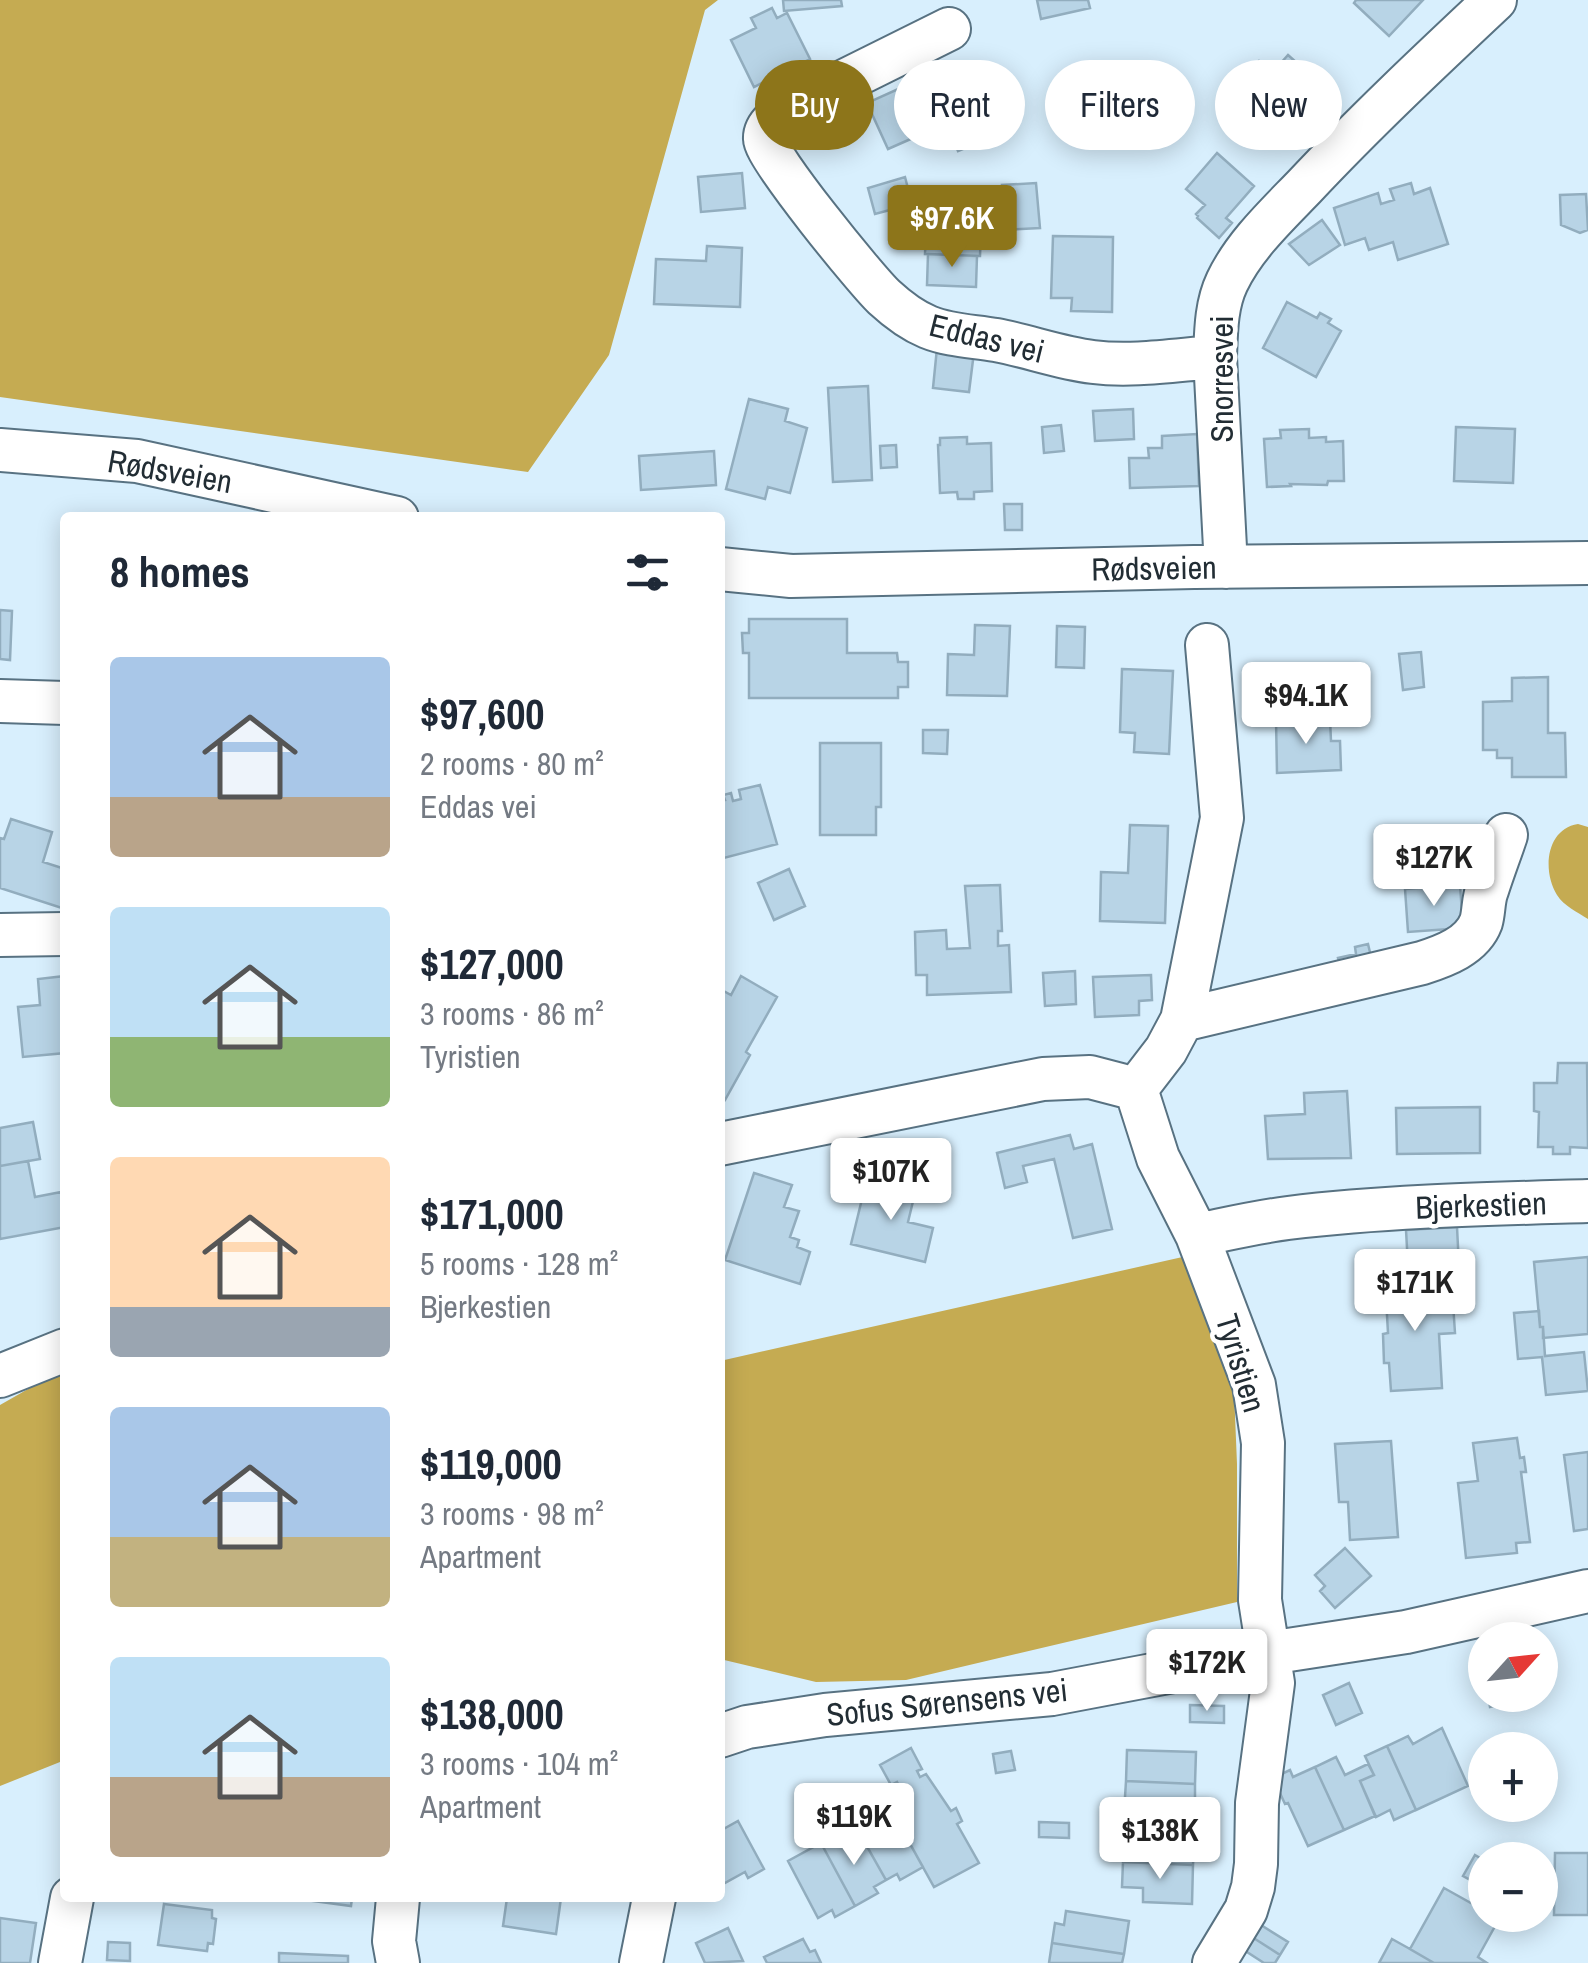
<!DOCTYPE html>
<meta charset="utf-8">
<style>
:root{--surface:#fff;--page:#f6f6f7;--text:#1f2937;--muted:#747a83;--accent:#8d751a}
body{margin:0;font-family:"Archivo Narrow",sans-serif;background:var(--page);color:var(--text);height:100vh;display:flex;flex-direction:column;font-size:38px;white-space:nowrap}
*{box-sizing:border-box;margin:0}
p{font-size:32px;color:var(--muted)}
.icon{flex:none;width:55px;height:55px;fill:none;stroke:currentColor;stroke-width:2;stroke-linecap:round;stroke-linejoin:round}
.map{position:relative;flex:1;overflow:hidden}
.drawer{position:absolute;left:60px;top:512px;width:665px;height:1390px;display:flex;flex-direction:column;background:var(--surface);border-radius:10px;box-shadow:0 5px 25px #0003}
.drawer>*{flex:none}
.banner{position:absolute;left:755px;top:60px;width:682px;height:90px;display:flex;gap:20px}
.needle{width:65px;rotate:63deg}
.tools{position:absolute;left:1468px;top:1622px;display:grid;gap:20px}
.tools a{display:grid;place-items:center;width:90px;height:90px;border-radius:50%;background:var(--surface);box-shadow:0 5px 25px #0003;font-size:50px}
.price{position:absolute;translate:-50% -85px;padding:0 22px;border-radius:10px;background:#fff;color:#222;font-size:32px;line-height:65px;filter:drop-shadow(0 2px 5px #0008)}
.price::after{content:'';position:absolute;left:50%;top:60px;width:30px;height:22px;margin-left:-15px;background:inherit;clip-path:polygon(0 0,100% 0,50% 100%)}
.price.current{background:var(--accent);color:#fff}
ul{padding:0;list-style:none}
li{display:flex;align-items:center;gap:30px;height:250px;padding:0 50px}
li span{display:grid;place-items:center;flex:none;width:280px;height:200px;border-radius:10px;color:#555}
li>.icon{margin-inline-start:auto}
span .icon{width:120px;height:120px;fill:#fffc;stroke-width:1}
li b{font-size:42px}
h2{display:flex;justify-content:space-between;align-items:center;height:120px;padding:0 50px;font-size:42px}
.chip{padding:0 35px;border-radius:45px;background:var(--surface);box-shadow:0 5px 25px #0003;font-size:35px;line-height:90px}
.chip.current{background:var(--accent);color:#fff}
.map>svg:first-child{display:block}
.forest{fill:#c5ab52}
.building{fill:#b8d4e6;stroke:#92adbe;stroke-width:2.5}
.lines{fill:none;stroke-linecap:round;stroke-linejoin:round}
.minor-casing{stroke:#587282;stroke-width:46}
.minor{stroke:#fff;stroke-width:42}
.labels{text-anchor:middle;dominant-baseline:central;stroke-width:9;stroke-linejoin:round;paint-order:stroke}
.street-label{font-size:32px;fill:#222d34;stroke:#fff}
</style>
<div class="map">
<svg width="1588" height="1963" viewBox="0 0 1588 1963">
<rect width="100%" height="100%" fill="#d8effd"/>
<path class="forest" d="M 0,0 L 718,0 L 705,10 L 609,355 L 528,472 L 0,397 Z
M 1578,824 L 1588,827 L 1588,919 C 1577,912 1564,906 1557,895 C 1542,871 1546,829 1578,824 Z
M 1187,1256 L 1233,1367 L 1237,1464 L 1237,1602 L 906,1680 L 816,1682 L 720,1659 L 720,1361 Z
M 65,1368 L 65,1760 L 0,1786 L 0,1405 Z"/>
<path class="building" d="M 783,0 L 841,0 L 842,6 L 784,11 Z
M 1037,0 L 1088,0 L 1090,8 L 1041,19 Z
M 1356,0 L 1423,0 L 1389,36 L 1354,3 Z
M 772,8 L 777,18 L 787,13 L 810,59 L 754,87 L 731,40 L 756,28 L 751,18 Z
M 1288,55 L 1334,96 L 1299,135 L 1257,98 L 1254,102 L 1236,86 L 1259,61 L 1272,73 Z
M 927,76 L 947,123 L 888,149 L 867,103 Z
M 973,119 L 982,141 L 958,151 L 951,134 L 963,129 L 961,123 Z
M 1217,153 L 1254,186 L 1226,218 L 1232,223 L 1219,238 L 1197,218 L 1198,216 L 1196,214 L 1205,205 L 1186,189 Z
M 742,173 L 745,208 L 701,212 L 698,177 Z
M 905,177 L 912,204 L 875,214 L 868,188 Z
M 1036,183 L 1040,228 L 1005,230 L 1002,185 Z
M 1411,183 L 1414,194 L 1430,188 L 1448,244 L 1398,260 L 1393,242 L 1369,250 L 1365,238 L 1345,245 L 1334,208 L 1378,193 L 1381,204 L 1394,200 L 1390,189 Z
M 955,193 L 975,194 L 974,206 L 982,206 L 980,256 L 925,254 L 927,203 L 955,205 Z
M 1586,194 L 1588,230 L 1580,233 L 1561,225 L 1560,195 Z
M 1322,220 L 1340,245 L 1309,265 L 1289,244 Z
M 1053,236 L 1113,237 L 1112,312 L 1071,311 L 1072,298 L 1051,298 Z
M 707,246 L 742,248 L 740,307 L 654,304 L 656,259 L 706,261 Z
M 928,254 L 977,256 L 976,287 L 927,285 Z
M 1287,302 L 1317,318 L 1320,313 L 1331,319 L 1328,323 L 1341,331 L 1316,377 L 1263,348 Z
M 937,348 L 974,352 L 969,392 L 933,388 Z
M 868,386 L 872,480 L 833,482 L 828,388 Z
M 749,399 L 788,409 L 785,421 L 807,428 L 790,493 L 768,487 L 765,499 L 726,489 Z
M 1133,409 L 1134,439 L 1095,441 L 1093,411 Z
M 1061,425 L 1064,451 L 1044,453 L 1042,427 Z
M 1456,427 L 1515,429 L 1513,483 L 1454,481 Z
M 1309,429 L 1309,438 L 1326,437 L 1326,442 L 1343,441 L 1344,481 L 1328,481 L 1327,485 L 1290,484 L 1291,486 L 1267,487 L 1264,439 L 1281,438 L 1280,430 Z
M 1197,434 L 1199,486 L 1130,488 L 1129,458 L 1149,458 L 1148,448 L 1162,448 L 1162,436 Z
M 967,437 L 967,444 L 991,443 L 992,491 L 974,492 L 974,499 L 958,499 L 957,492 L 940,493 L 938,445 L 940,445 L 940,438 Z
M 896,445 L 897,467 L 881,468 L 880,446 Z
M 714,451 L 716,485 L 641,490 L 639,456 Z
M 1004,504 L 1022,504 L 1022,530 L 1005,530 Z
M 0,610 L 12,611 L 10,660 L 0,659 Z
M 749,619 L 847,619 L 847,653 L 897,653 L 898,662 L 908,662 L 908,687 L 898,687 L 898,698 L 749,698 L 749,653 L 743,653 L 742,633 L 749,633 Z
M 975,625 L 1010,626 L 1007,696 L 947,695 L 948,654 L 974,655 Z
M 1057,626 L 1085,627 L 1084,668 L 1056,667 Z
M 1421,652 L 1424,687 L 1403,690 L 1399,654 Z
M 1122,669 L 1173,671 L 1169,754 L 1134,752 L 1135,733 L 1120,732 Z
M 1548,677 L 1548,733 L 1565,733 L 1566,777 L 1512,777 L 1512,758 L 1497,758 L 1497,750 L 1483,750 L 1483,702 L 1512,701 L 1512,678 Z
M 1330,719 L 1331,741 L 1340,741 L 1341,770 L 1277,773 L 1276,720 Z
M 923,730 L 948,730 L 947,754 L 923,753 Z
M 820,743 L 881,743 L 881,807 L 876,807 L 876,835 L 820,835 Z
M 760,785 L 777,844 L 720,859 L 720,801 L 725,800 L 723,795 L 731,793 L 733,801 L 741,799 L 739,790 Z
M 11,819 L 52,832 L 43,862 L 65,869 L 65,909 L 0,888 L 0,838 L 4,839 Z
M 1130,825 L 1168,826 L 1165,923 L 1100,921 L 1101,872 L 1128,873 Z
M 1460,831 L 1462,859 L 1408,862 L 1406,834 Z
M 789,869 L 805,906 L 774,920 L 758,883 Z
M 1000,885 L 1002,931 L 998,931 L 998,946 L 1009,945 L 1011,992 L 927,995 L 927,975 L 916,975 L 915,932 L 946,930 L 947,949 L 970,948 L 965,886 Z
M 1460,885 L 1463,928 L 1408,932 L 1405,889 Z
M 1368,944 L 1373,965 L 1342,973 L 1338,958 L 1356,954 L 1355,947 Z
M 1075,971 L 1076,1004 L 1045,1006 L 1043,973 Z
M 1151,975 L 1152,1000 L 1139,1001 L 1139,1015 L 1095,1017 L 1093,977 Z
M 65,976 L 65,1053 L 23,1057 L 18,1007 L 40,1005 L 38,979 Z
M 741,976 L 777,997 L 746,1052 L 750,1055 L 725,1100 L 720,1097 L 720,989 L 731,995 Z
M 1558,1063 L 1587,1063 L 1588,1148 L 1570,1147 L 1570,1154 L 1553,1154 L 1553,1147 L 1538,1147 L 1539,1112 L 1534,1111 L 1534,1083 L 1557,1083 Z
M 1347,1091 L 1351,1158 L 1268,1159 L 1265,1116 L 1305,1114 L 1304,1093 Z
M 1480,1107 L 1480,1153 L 1397,1154 L 1396,1108 Z
M 33,1122 L 40,1159 L 0,1166 L 0,1128 Z
M 1070,1135 L 1074,1149 L 1092,1144 L 1112,1229 L 1073,1238 L 1054,1159 L 1023,1166 L 1027,1182 L 1005,1188 L 997,1153 Z
M 28,1161 L 35,1197 L 61,1192 L 65,1227 L 0,1239 L 0,1166 Z
M 754,1173 L 792,1185 L 784,1207 L 799,1211 L 790,1237 L 799,1240 L 797,1247 L 810,1252 L 800,1284 L 725,1260 Z
M 872,1178 L 916,1189 L 908,1222 L 933,1228 L 925,1262 L 851,1244 L 862,1199 L 866,1200 Z
M 1457,1227 L 1460,1286 L 1443,1287 L 1442,1265 L 1408,1266 L 1406,1230 Z
M 1588,1257 L 1588,1334 L 1543,1338 L 1543,1327 L 1540,1327 L 1534,1262 Z
M 1433,1277 L 1434,1304 L 1453,1303 L 1455,1333 L 1439,1334 L 1442,1388 L 1391,1391 L 1389,1363 L 1384,1363 L 1383,1334 L 1388,1333 L 1385,1280 Z
M 1539,1311 L 1540,1327 L 1543,1327 L 1545,1356 L 1584,1352 L 1588,1391 L 1546,1395 L 1542,1357 L 1518,1359 L 1514,1313 Z
M 1517,1438 L 1520,1458 L 1524,1457 L 1526,1472 L 1521,1472 L 1530,1542 L 1516,1543 L 1517,1553 L 1466,1558 L 1458,1483 L 1478,1481 L 1473,1443 Z
M 1391,1441 L 1398,1537 L 1350,1540 L 1348,1502 L 1339,1502 L 1335,1444 Z
M 1588,1452 L 1588,1529 L 1574,1531 L 1564,1455 Z
M 1345,1548 L 1371,1576 L 1335,1608 L 1320,1591 L 1325,1586 L 1315,1575 Z
M 1349,1683 L 1362,1713 L 1336,1725 L 1323,1695 Z
M 1488,1695 L 1539,1695 L 1490,1707 Z
M 1190,1705 L 1224,1706 L 1224,1723 L 1190,1722 Z
M 1442,1728 L 1468,1786 L 1416,1810 L 1387,1746 L 1408,1736 L 1413,1744 Z
M 1387,1746 L 1416,1810 L 1394,1820 L 1390,1810 L 1376,1817 L 1360,1781 L 1374,1775 L 1365,1756 Z
M 911,1748 L 922,1769 L 917,1771 L 920,1777 L 926,1774 L 951,1811 L 956,1808 L 962,1821 L 957,1824 L 979,1863 L 934,1887 L 884,1797 L 900,1788 L 897,1782 L 891,1785 L 880,1765 Z
M 1127,1750 L 1196,1752 L 1195,1784 L 1126,1781 Z
M 1011,1751 L 1015,1770 L 996,1773 L 993,1754 Z
M 1336,1757 L 1345,1775 L 1368,1764 L 1374,1775 L 1360,1781 L 1375,1816 L 1344,1830 L 1315,1767 Z
M 1315,1767 L 1344,1830 L 1308,1846 L 1288,1803 L 1285,1804 L 1273,1778 L 1290,1770 L 1293,1777 Z
M 1126,1781 L 1195,1784 L 1195,1815 L 1124,1813 Z
M 884,1797 L 923,1867 L 900,1880 L 897,1874 L 886,1880 L 865,1843 L 876,1837 L 869,1823 L 864,1825 L 856,1812 Z
M 738,1821 L 764,1869 L 748,1878 L 745,1872 L 723,1884 L 720,1879 L 720,1831 Z
M 1039,1822 L 1069,1823 L 1069,1838 L 1039,1837 Z
M 1130,1825 L 1188,1827 L 1188,1841 L 1194,1841 L 1193,1865 L 1123,1862 L 1124,1839 L 1130,1839 Z
M 843,1831 L 853,1849 L 865,1843 L 886,1880 L 874,1887 L 878,1893 L 855,1906 L 821,1843 Z
M 821,1843 L 855,1906 L 835,1917 L 832,1910 L 818,1918 L 788,1861 Z
M 1555,1853 L 1588,1853 L 1588,1915 L 1554,1915 Z
M 1475,1855 L 1485,1861 L 1485,1888 L 1463,1876 Z
M 1123,1862 L 1193,1865 L 1192,1904 L 1143,1902 L 1143,1888 L 1122,1887 Z
M 1444,1888 L 1485,1911 L 1485,1915 L 1493,1915 L 1499,1919 L 1478,1957 L 1487,1963 L 1434,1963 L 1410,1949 Z
M 291,1898 L 352,1898 L 351,1906 Z
M 507,1898 L 561,1898 L 556,1934 L 503,1926 Z
M 164,1904 L 212,1910 L 212,1918 L 216,1919 L 213,1944 L 208,1943 L 207,1951 L 158,1945 Z
M 1066,1911 L 1129,1921 L 1124,1954 L 1052,1943 L 1055,1923 L 1064,1925 Z
M 0,1918 L 36,1923 L 30,1963 L 0,1963 Z
M 1261,1925 L 1288,1942 L 1280,1955 L 1252,1937 Z
M 728,1928 L 743,1961 L 705,1963 L 696,1943 Z
M 1252,1937 L 1280,1955 L 1275,1963 L 1264,1963 L 1244,1950 Z
M 803,1939 L 810,1952 L 815,1950 L 821,1963 L 767,1963 L 764,1957 Z
M 1392,1939 L 1410,1949 L 1434,1963 L 1379,1963 Z
M 108,1942 L 130,1943 L 130,1961 L 107,1960 Z
M 1052,1943 L 1124,1954 L 1122,1963 L 1049,1963 Z
M 279,1953 L 348,1956 L 348,1963 L 279,1963 Z"/>
<g class="lines">
<defs>
<path id="minor" d="M 949,29 L 794,106 C 783,113 764,124 765,139 C 765,156 866,280 884,297 C 897,309 911,320 928,327 C 950,336 973,336 996,340 C 1028,346 1060,358 1093,362 C 1132,367 1175,360 1215,357
M 0,450 L 137,461 L 397,518
M 1226,567 L 1215,357 C 1216,332 1216,305 1227,282 C 1244,246 1276,216 1304,187 C 1365,122 1430,61 1495,0
M 720,569 L 791,576 L 1194,567 L 1588,563
M 0,701 L 65,703
M 0,935 L 65,934
M 1182,1020 L 1422,963 C 1444,956 1472,946 1481,922 C 1484,912 1483,900 1487,890 C 1493,871 1500,853 1506,835
M 1136,1089 L 1166,1050 L 1182,1020 L 1222,818 L 1207,645
M 720,1144 L 1043,1079 L 1090,1077 L 1136,1089 L 1158,1158 L 1197,1235 L 1254,1385 L 1263,1443 L 1260,1600 L 1273,1683 L 1257,1803 L 1256,1864 L 1253,1887 L 1246,1910 L 1214,1963
M 1197,1235 C 1227,1229 1257,1222 1288,1218 C 1387,1206 1488,1204 1588,1201
M 0,1376 L 65,1350
M 720,1736 L 747,1727 L 825,1715 L 1052,1694 L 1269,1653 L 1406,1632 L 1588,1591
M 60,1963 L 72,1898
M 398,1963 L 394,1941 L 398,1898
M 641,1963 L 654,1898"/>
</defs>
<use href="#minor" class="minor-casing"/>
<use href="#minor" class="minor"/>
</g>
<g class="labels">
<g class="street-label">
<text transform="translate(987 338) rotate(14)">Eddas vei</text>
<text transform="translate(1221 379) rotate(-90)">Snorresvei</text>
<text transform="translate(170 471) rotate(10)">Rødsveien</text>
<text transform="translate(1154 568) rotate(-1)">Rødsveien</text>
<text transform="translate(1481 1205) rotate(-2)">Bjerkestien</text>
<text transform="translate(1241 1363) rotate(73)">Tyristien</text>
<text transform="translate(947 1702) rotate(-6)">Sofus Sørensens vei</text>
</g>
</g>
</svg>
<div class="tools">
<a><svg class="needle" viewBox="-14 -14 28 28"><path d="M0-13l5 13h-10z" fill="#e53935"/><path d="M0 13l5-13h-10z" fill="#747a83"/></svg></a>
<a>+</a>
<a>−</a>
</div>
<b class="price current" style="left:952px;top:270px">$97.6K</b>
<b class="price" style="left:1306px;top:747px">$94.1K</b>
<b class="price" style="left:1434px;top:909px">$127K</b>
<b class="price" style="left:891px;top:1223px">$107K</b>
<b class="price" style="left:1415px;top:1334px">$171K</b>
<b class="price" style="left:1207px;top:1714px">$172K</b>
<b class="price" style="left:854px;top:1868px">$119K</b>
<b class="price" style="left:1160px;top:1882px">$138K</b>
<div class="banner">
<a class="chip current">Buy</a>
<a class="chip">Rent</a>
<a class="chip">Filters</a>
<a class="chip">New</a>
</div>
<section class="drawer">
<h2>8 homes<svg class="icon" aria-label="filters" viewBox="0 0 24 24"><path d="M4 7h16M4 17h16"/><circle cx="9" cy="7" r="2"/><circle cx="15" cy="17" r="2"/></svg></h2>
<ul>
<li><span style="background:linear-gradient(#a9c7e8 70%,#b9a48a 0)"><svg class="icon" aria-label="home" viewBox="0 0 24 24"><path d="M3 11l9-7 9 7M6 9v11h12V9"/></svg></span><div><b>$97,600</b><p>2 rooms · 80 m²</p><p>Eddas vei</p></div></li>
<li><span style="background:linear-gradient(#bfe0f5 65%,#8fb573 0)"><svg class="icon" aria-label="home" viewBox="0 0 24 24"><path d="M3 11l9-7 9 7M6 9v11h12V9"/></svg></span><div><b>$127,000</b><p>3 rooms · 86 m²</p><p>Tyristien</p></div></li>
<li><span style="background:linear-gradient(#ffd9b3 75%,#9aa5b1 0)"><svg class="icon" aria-label="home" viewBox="0 0 24 24"><path d="M3 11l9-7 9 7M6 9v11h12V9"/></svg></span><div><b>$171,000</b><p>5 rooms · 128 m²</p><p>Bjerkestien</p></div></li>
<li><span style="background:linear-gradient(#a9c7e8 65%,#c2b280 0)"><svg class="icon" aria-label="home" viewBox="0 0 24 24"><path d="M3 11l9-7 9 7M6 9v11h12V9"/></svg></span><div><b>$119,000</b><p>3 rooms · 98 m²</p><p>Apartment</p></div></li>
<li><span style="background:linear-gradient(#bfe0f5 60%,#b9a48a 0)"><svg class="icon" aria-label="home" viewBox="0 0 24 24"><path d="M3 11l9-7 9 7M6 9v11h12V9"/></svg></span><div><b>$138,000</b><p>3 rooms · 104 m²</p><p>Apartment</p></div></li>
</ul>
</section>
</div>
